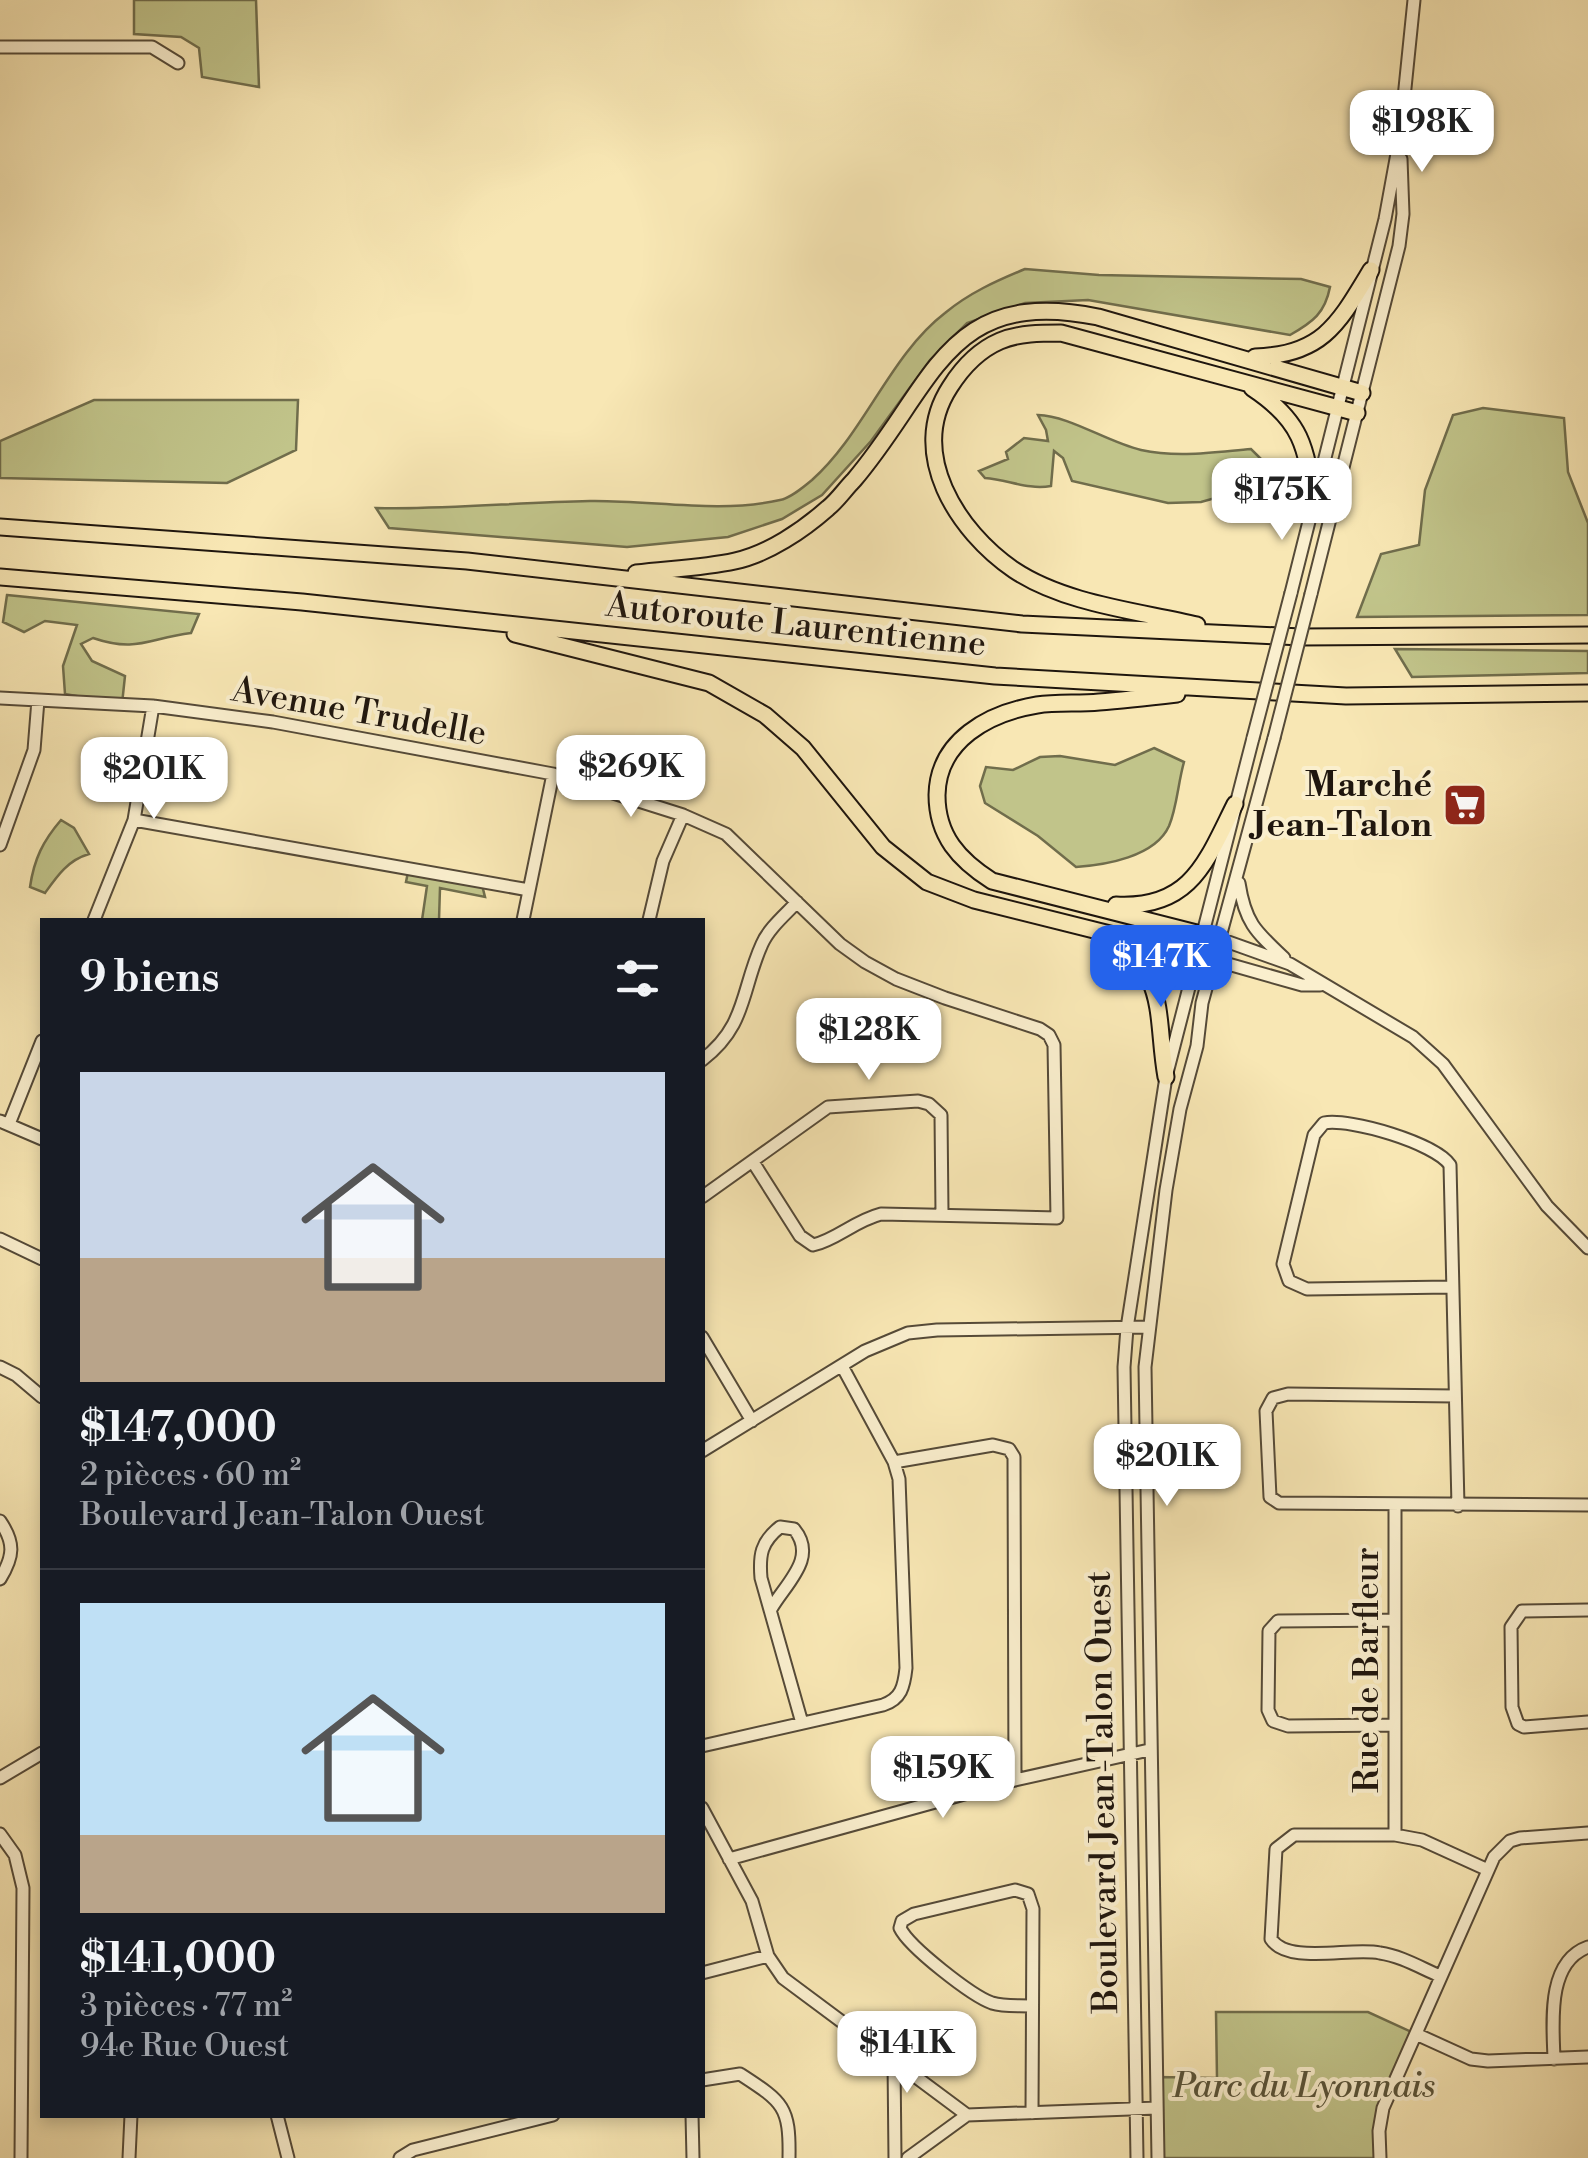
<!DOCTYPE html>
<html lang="fr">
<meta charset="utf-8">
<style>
:root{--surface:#171b24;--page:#20242c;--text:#f1f3f6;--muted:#9ea1a6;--line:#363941;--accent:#2563eb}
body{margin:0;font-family:"Libre Bodoni",serif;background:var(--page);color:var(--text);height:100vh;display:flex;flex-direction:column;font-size:38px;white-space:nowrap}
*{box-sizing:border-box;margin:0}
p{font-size:32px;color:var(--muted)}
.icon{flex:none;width:55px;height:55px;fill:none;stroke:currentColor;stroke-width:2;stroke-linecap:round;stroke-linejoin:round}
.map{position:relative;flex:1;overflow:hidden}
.side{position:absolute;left:40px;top:918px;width:665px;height:1200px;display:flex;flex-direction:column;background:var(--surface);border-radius:0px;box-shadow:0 5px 15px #0003}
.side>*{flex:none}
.price{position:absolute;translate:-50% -85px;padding:0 22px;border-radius:20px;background:#fff;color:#222;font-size:32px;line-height:65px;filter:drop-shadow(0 2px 5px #0008)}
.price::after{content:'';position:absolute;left:50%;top:60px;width:30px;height:22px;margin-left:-15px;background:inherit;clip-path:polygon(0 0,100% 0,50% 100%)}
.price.selected{background:var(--accent);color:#fff}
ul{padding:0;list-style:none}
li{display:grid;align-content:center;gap:20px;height:530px;padding:0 40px}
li+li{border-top:2px solid var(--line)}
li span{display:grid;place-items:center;height:310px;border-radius:0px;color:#555}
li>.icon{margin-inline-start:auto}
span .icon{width:180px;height:180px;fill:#fffc;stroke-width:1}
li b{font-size:42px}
h2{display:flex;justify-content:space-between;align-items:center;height:120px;padding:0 40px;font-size:42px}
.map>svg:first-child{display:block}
.green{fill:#c1c48a;stroke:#706d4c;stroke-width:2.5}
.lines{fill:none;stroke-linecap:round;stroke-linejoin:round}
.minor-casing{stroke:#554a38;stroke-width:15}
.highway-casing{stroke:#1f160e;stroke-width:19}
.minor{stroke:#faefce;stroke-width:11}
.highway{stroke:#f8e7b4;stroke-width:15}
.minor-bridge-casing{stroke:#554a38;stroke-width:15;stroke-linecap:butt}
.minor-bridge{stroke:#faefce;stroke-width:11}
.labels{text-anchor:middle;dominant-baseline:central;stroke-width:8;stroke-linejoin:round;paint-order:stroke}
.street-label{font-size:35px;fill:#1f160e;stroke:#faefce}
.poi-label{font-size:35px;font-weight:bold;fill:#1f160e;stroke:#faefce;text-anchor:end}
.park-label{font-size:35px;font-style:italic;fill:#585339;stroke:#faefce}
</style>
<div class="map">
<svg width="1588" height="2158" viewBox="0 0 1588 2158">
<rect width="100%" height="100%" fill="#f8e7b4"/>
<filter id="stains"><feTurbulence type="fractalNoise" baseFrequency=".002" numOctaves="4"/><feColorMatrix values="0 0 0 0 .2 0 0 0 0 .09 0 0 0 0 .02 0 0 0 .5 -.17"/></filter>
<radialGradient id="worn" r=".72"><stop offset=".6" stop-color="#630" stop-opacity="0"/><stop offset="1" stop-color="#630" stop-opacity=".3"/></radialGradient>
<path class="green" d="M 134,0 L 256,0 L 259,87 L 202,77 L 199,48 L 181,37 L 134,34 Z
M 1025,269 L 1099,275 L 1301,279 L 1330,287 C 1325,313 1313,322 1290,335 L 1088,300 L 1025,303 L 967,323 L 930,360 L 871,441 L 822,495 L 782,519 L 728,537 L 627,547 L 389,528 L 376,508 C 448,510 518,502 590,501 C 653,500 718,514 780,500 C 791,498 803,487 812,480 C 864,434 890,355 945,313 C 969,293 996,281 1025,269 Z
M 94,400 L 298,400 L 296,450 L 227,483 L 0,478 L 0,441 Z
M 1483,408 L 1564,418 L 1568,472 L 1588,523 L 1588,615 L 1357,617 L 1381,554 L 1419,545 L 1425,490 L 1453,415 Z
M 1038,415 C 1070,416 1107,442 1141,450 C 1178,458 1215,452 1251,449 L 1263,461 L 1244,490 L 1201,502 L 1168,503 L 1072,481 L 1063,458 L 1054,451 L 1051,486 C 1028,490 1009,480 985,478 L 979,471 L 1008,459 L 1006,452 L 1024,438 L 1048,441 L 1046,430 Z
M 7,595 L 199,614 L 191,633 C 149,638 137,653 93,638 L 81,644 L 92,661 L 125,676 L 122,704 L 65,694 L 63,666 L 77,625 L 45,621 L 24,632 L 3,622 Z
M 1395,649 L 1588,651 L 1588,673 L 1412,677 Z
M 1154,748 L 1184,762 C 1178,783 1177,807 1169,826 C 1155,857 1105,865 1076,867 L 1038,836 L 985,803 L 980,786 L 986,767 L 1013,770 L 1040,757 L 1060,756 L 1115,765 Z
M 61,820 L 74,828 L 89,854 C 68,860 57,876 45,893 L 30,887 C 34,859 43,841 61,820 Z
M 408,872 L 482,885 L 485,897 L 440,888 L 439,920 L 422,920 L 427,886 L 406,882 Z
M 1216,2012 L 1368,2012 L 1416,2034 L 1383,2108 L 1380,2158 L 1158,2158 L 1157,2077 L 1217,2078 Z"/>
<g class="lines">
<defs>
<path id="minor" d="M 0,47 L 152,47 L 178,63
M 1291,593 L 1385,219 L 1400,137 L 1414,0
M 1311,594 L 1399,246 L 1403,214 L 1401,159
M 0,698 L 153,706 L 273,722 L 553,774 L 683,815 L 726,834 L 840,944 L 865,962 L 896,979 L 945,998 L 1040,1029 L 1049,1035 L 1054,1045 L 1057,1218 L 881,1214 C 854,1221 836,1240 813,1245 L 800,1236 L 753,1162
M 134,820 L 529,890
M 0,845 L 34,750 L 38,700
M 1239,883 C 1245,922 1255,931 1284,958
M 94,920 L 134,820 L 153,706
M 523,920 L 553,774
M 649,920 L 663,861 L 683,815
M 1220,939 L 1290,964 L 1413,1037 L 1443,1064 L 1547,1206 L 1588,1248
M 1214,960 L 1302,985 L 1320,985
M 702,1060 C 747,1026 741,990 762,944 C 769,928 785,915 797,902
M 0,1121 L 42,1139
M 9,1124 L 42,1041
M 702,1197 L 828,1107 L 918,1101 L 929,1104 L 941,1115 L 942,1213
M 0,1239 L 42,1259
M 1451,1287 L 1307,1289 L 1289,1281 L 1283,1264 L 1314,1135 L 1324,1123 C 1350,1118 1435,1143 1450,1165 L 1458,1506
M 702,1337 L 752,1421
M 0,1367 L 16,1375 L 42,1397
M 1455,1396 L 1288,1394 L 1273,1398 L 1266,1411 L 1270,1497 L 1279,1503 L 1588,1505
M 702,1451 L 865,1351 L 908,1333 L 937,1330 L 1149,1327
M 894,1462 L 993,1445 L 1009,1449 L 1014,1457 L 1015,1780
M 0,1521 C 15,1543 14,1556 0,1579
M 771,1609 C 786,1583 818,1558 794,1529 L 780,1527 C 761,1542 759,1555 761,1578 L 802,1723
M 1588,1610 L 1522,1611 L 1511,1627 L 1512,1707 L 1518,1724 L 1524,1727 L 1588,1722
M 1395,1620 L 1278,1621 L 1269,1631 L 1268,1710 L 1273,1721 L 1288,1726 L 1395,1725
M 702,1746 L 883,1705 C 901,1699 904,1687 906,1668 L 899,1479 L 894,1462 L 842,1366
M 0,1778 L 42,1753
M 702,1808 L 752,1901 L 768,1956
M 0,1834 L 15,1855 L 23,1888 L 21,2158
M 1395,1835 L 1395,1505
M 729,1859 L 1015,1780 L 1149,1750
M 702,1973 L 768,1956 L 783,1978 L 967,2115 L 1157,2108
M 1440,1976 C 1421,1968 1401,1956 1380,1953 C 1351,1947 1288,1965 1271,1939 L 1276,1849 L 1294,1835 L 1395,1835 L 1422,1840 L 1488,1870
M 1032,2006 C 1020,2005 1005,2007 992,2003 C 972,1996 909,1947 900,1928 L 902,1921 L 914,1914 L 1015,1890 L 1028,1894 L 1033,1909 L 1032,2113
M 1416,2034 L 1471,2059 L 1488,2061 L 1588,2057
M 1554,2059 C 1553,2024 1546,1962 1588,1947
M 894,2061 L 895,2158
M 702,2080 L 740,2074 C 783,2102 790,2106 789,2158
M 277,2115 L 288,2158
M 692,2115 L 693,2158
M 129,2158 L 131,2115
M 400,2158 L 413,2150 L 553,2115
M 908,2158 L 967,2115
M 1137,2158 L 1124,1367 L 1127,1328 L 1166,1077 L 1253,738
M 1158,2158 L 1145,1367 L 1166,1190 L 1180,1109 L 1197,1046 L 1202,1003 L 1274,738
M 1380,2158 L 1379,2131 L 1383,2108 L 1494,1857 L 1510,1841 L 1520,1838 L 1588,1833"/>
<path id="highway" d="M 1255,357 C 1323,355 1339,323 1371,270
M 1252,388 C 1302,421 1306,446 1314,503
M 0,527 L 467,561 L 1022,624 L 1301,637 L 1588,635
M 636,573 C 669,569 703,568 735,561 C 768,554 803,530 828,508 C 838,500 845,489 854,480 C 935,385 946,286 1098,317 L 1362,393
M 0,577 L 302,602 L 995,676 L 1346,696 L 1588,693
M 1197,625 C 1138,611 1065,604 1014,570 C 957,531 907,453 950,387 C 962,368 979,350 1000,341 C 1019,333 1041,333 1061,333 L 1357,413
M 515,634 L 709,683 L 765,715 L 803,748 L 883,847 L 927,882 L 974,900 L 1214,960
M 1177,694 C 1151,697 1125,700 1099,702 C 1079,704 1057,702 1037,705 C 989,713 938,740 937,795 C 937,836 959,860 992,881 L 1220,939
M 1116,905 C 1191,909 1206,862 1235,804
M 1100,936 C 1170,967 1155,1016 1166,1077"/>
</defs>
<use href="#minor" class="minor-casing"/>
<use href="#highway" class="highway-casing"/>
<use href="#minor" class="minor"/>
<use href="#highway" class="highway"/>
<defs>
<path id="minor-bridge" d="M 1253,738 L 1291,593
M 1274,738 L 1311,594"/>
</defs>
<use href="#minor-bridge" class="minor-bridge-casing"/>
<use href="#minor-bridge" class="minor-bridge"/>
</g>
<defs>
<symbol id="supermarket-square" viewBox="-11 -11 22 22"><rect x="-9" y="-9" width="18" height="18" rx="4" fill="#8f2418" stroke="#faefce"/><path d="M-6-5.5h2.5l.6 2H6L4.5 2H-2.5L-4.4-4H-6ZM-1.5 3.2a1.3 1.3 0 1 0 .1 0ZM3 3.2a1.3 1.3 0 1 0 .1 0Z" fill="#fff"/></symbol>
</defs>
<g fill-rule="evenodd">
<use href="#supermarket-square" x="1440" y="780" width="50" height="50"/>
</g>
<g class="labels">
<g class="street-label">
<text transform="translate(796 625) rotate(6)">Autoroute Laurentienne</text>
<text transform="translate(359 712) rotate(10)">Avenue Trudelle</text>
<text transform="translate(1367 1670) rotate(-90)">Rue de Barfleur</text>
<text transform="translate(1103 1792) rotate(-91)">Boulevard Jean-Talon Ouest</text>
</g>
<g class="poi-label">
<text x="1432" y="785">Marché<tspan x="1432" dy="40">Jean-Talon</tspan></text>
</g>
<g class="park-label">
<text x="1304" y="2086">Parc du Lyonnais</text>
</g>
</g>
<rect width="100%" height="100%" filter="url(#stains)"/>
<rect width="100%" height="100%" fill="url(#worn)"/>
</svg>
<b class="price" style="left:1422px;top:175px">$198K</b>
<b class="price" style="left:1282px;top:543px">$175K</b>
<b class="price" style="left:631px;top:820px">$269K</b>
<b class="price" style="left:154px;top:822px">$201K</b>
<b class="price selected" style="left:1161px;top:1010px">$147K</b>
<b class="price" style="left:869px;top:1083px">$128K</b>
<b class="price" style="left:1167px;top:1509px">$201K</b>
<b class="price" style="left:943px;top:1821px">$159K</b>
<b class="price" style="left:907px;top:2096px">$141K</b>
<section class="side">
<h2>9 biens<svg class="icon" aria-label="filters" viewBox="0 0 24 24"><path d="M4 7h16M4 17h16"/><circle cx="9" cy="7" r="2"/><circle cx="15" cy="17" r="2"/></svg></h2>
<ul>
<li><span style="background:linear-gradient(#c9d6e8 60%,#b9a48a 0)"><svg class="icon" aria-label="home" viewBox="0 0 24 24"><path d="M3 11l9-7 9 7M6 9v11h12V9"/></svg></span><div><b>$147,000</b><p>2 pièces · 60 m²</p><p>Boulevard Jean-Talon Ouest</p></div></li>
<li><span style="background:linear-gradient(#bfe0f5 75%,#b9a48a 0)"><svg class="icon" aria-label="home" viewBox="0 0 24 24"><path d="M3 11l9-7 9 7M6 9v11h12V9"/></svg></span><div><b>$141,000</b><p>3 pièces · 77 m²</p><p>94e Rue Ouest</p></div></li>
</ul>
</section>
</div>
